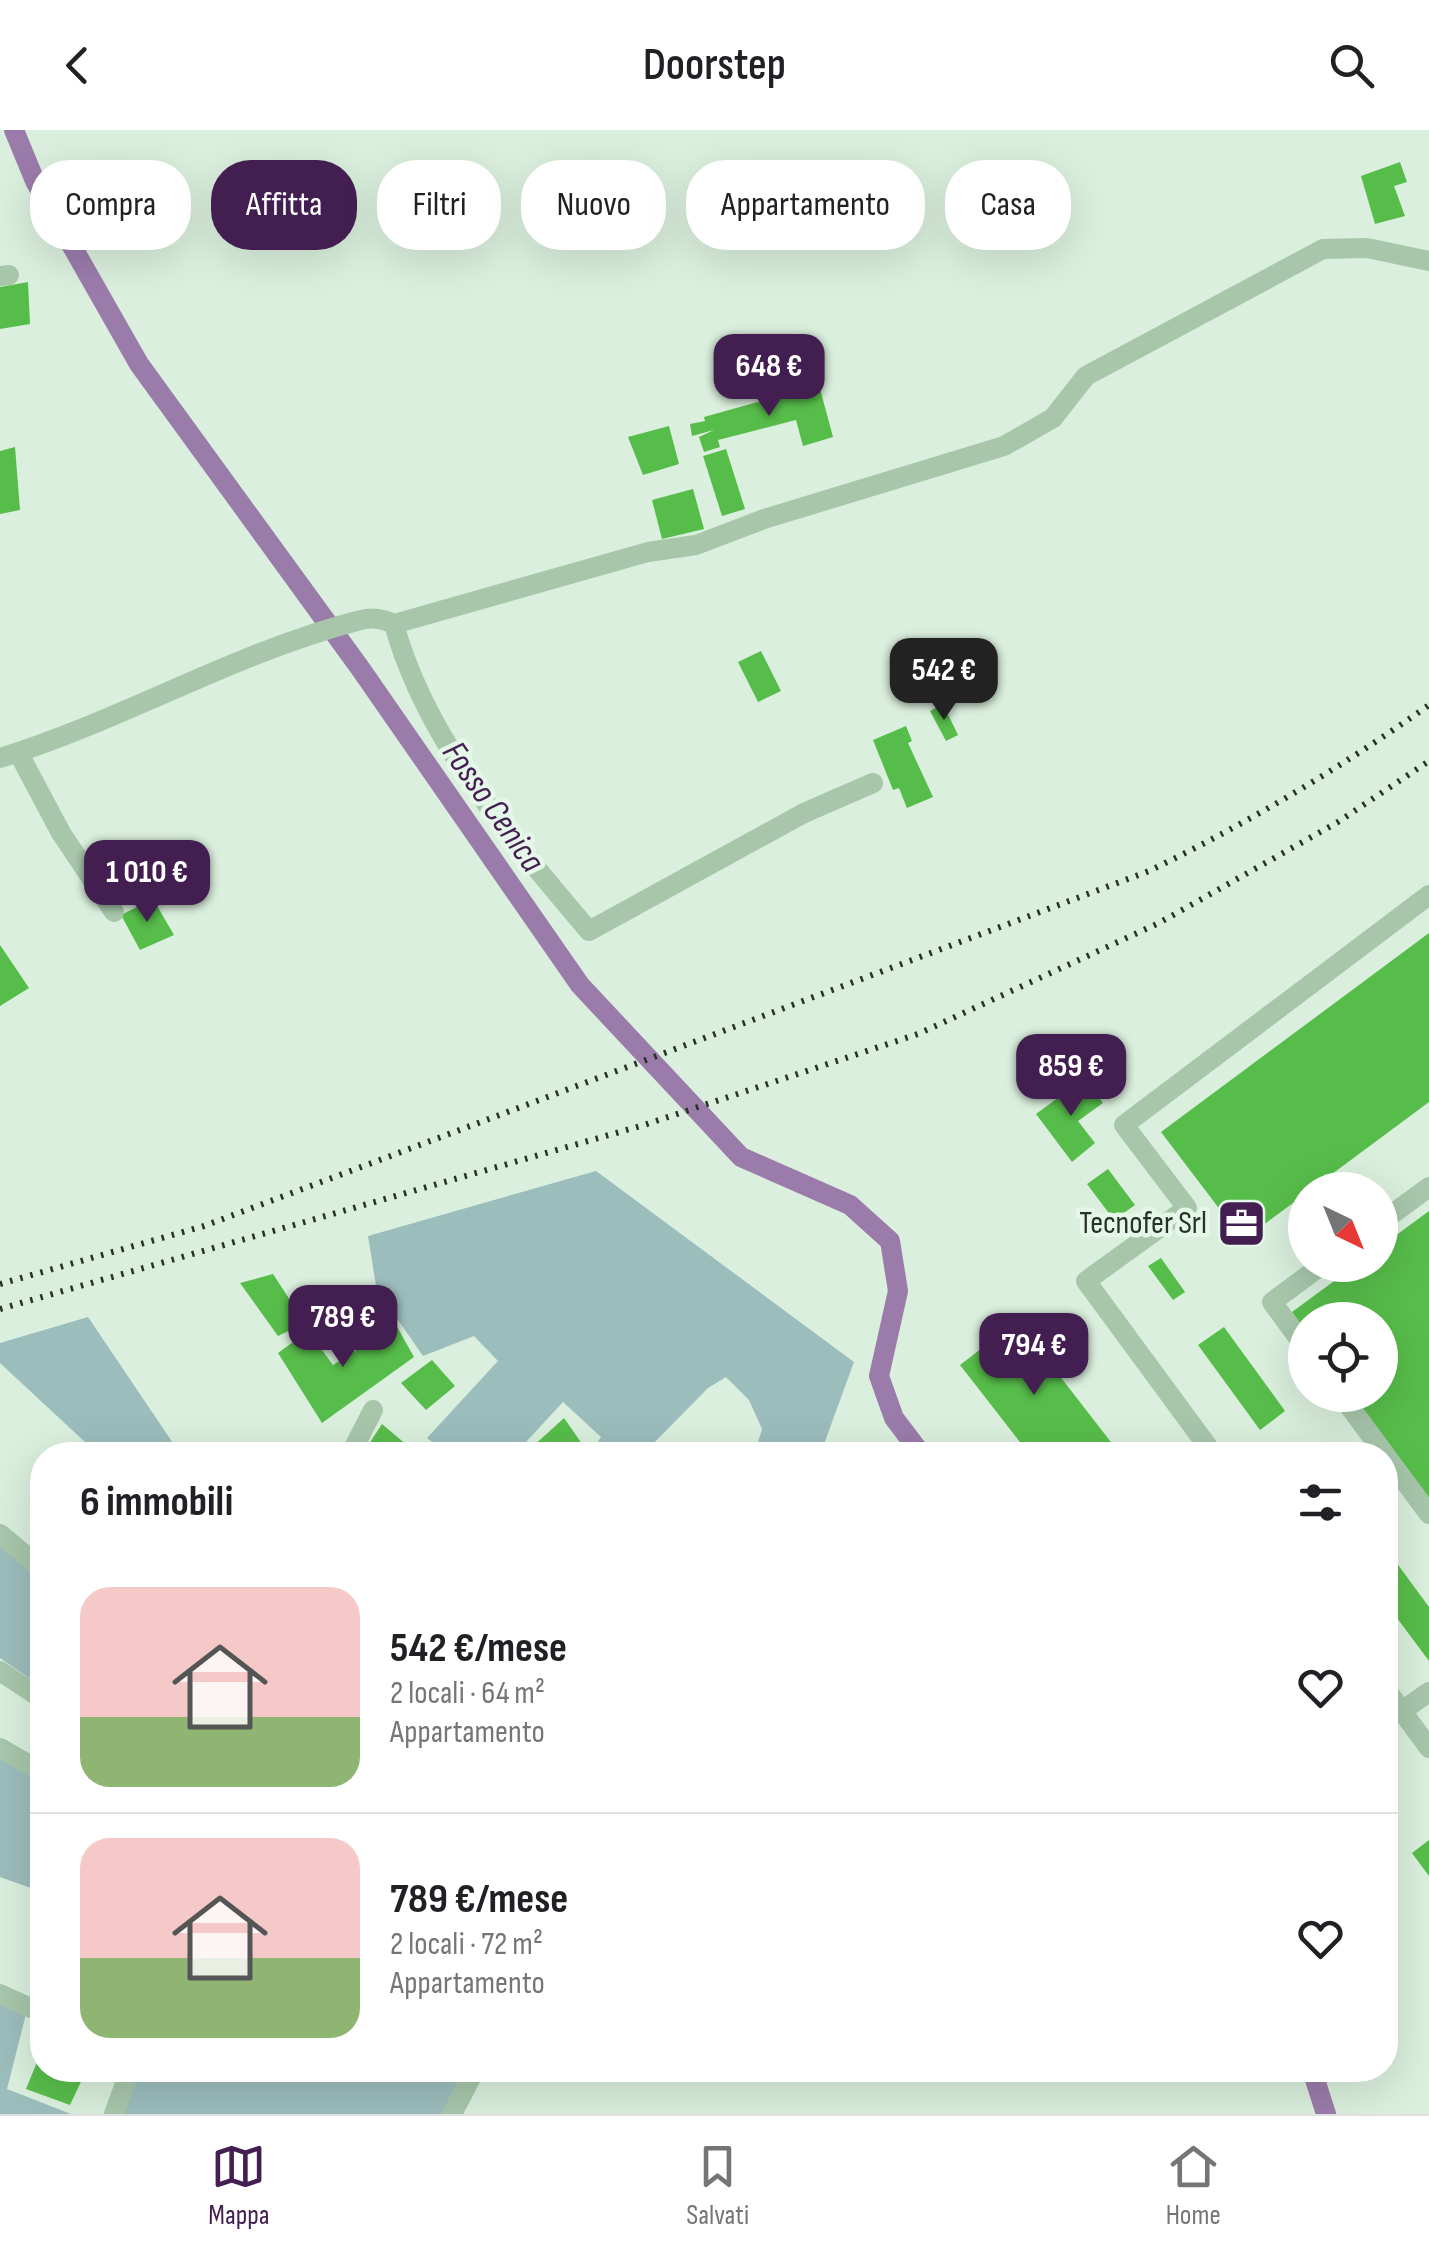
<!DOCTYPE html>
<html lang="it">
<meta charset="utf-8">
<style>
:root{--surface:#fff;--page:#f6f6f6;--text:#202124;--muted:#757577;--line:#e0e0e0;--accent:#431f51}
body{margin:0;font-family:"Sofia Sans Condensed",sans-serif;background:var(--page);color:var(--text);height:100vh;display:flex;flex-direction:column;font-size:38px;white-space:nowrap}
*{box-sizing:border-box;margin:0}
p{font-size:32px;color:var(--muted)}
.icon{flex:none;width:55px;height:55px;fill:none;stroke:currentColor;stroke-width:2;stroke-linecap:round;stroke-linejoin:round}
.map{position:relative;flex:1;overflow:hidden}
.drawer{position:absolute;left:30px;top:1312px;width:1368px;height:640px;display:flex;flex-direction:column;background:var(--surface);border-radius:40px;box-shadow:0 10px 40px #0002}
.drawer>*{flex:none}
.hud{position:absolute;left:30px;top:30px;width:1370px;height:90px;display:flex;gap:20px}
.needle{width:65px;rotate:137deg}
.controls{position:absolute;left:1288px;top:1042px;display:grid;gap:20px}
.controls a{display:grid;place-items:center;width:110px;height:110px;border-radius:50%;background:var(--surface);box-shadow:0 10px 40px #0002;font-size:50px}
.price{position:absolute;translate:-50% -85px;padding:0 22px;border-radius:20px;background:var(--accent);color:#fff;font-size:32px;line-height:65px;filter:drop-shadow(0 2px 5px #0008)}
.price::after{content:'';position:absolute;left:50%;top:60px;width:30px;height:22px;margin-left:-15px;background:inherit;clip-path:polygon(0 0,100% 0,50% 100%)}
.price.on{background:#222;color:#fff}
ul{padding:0;list-style:none}
li{display:flex;align-items:center;gap:30px;height:250px;padding:0 50px}
li+li{border-top:2px solid var(--line)}
li span{display:grid;place-items:center;flex:none;width:280px;height:200px;border-radius:30px;color:#555}
li>.icon{margin-inline-start:auto}
span .icon{width:120px;height:120px;fill:#fffc;stroke-width:1}
li b{font-size:42px}
h2{display:flex;justify-content:space-between;align-items:center;height:120px;padding:0 50px;font-size:42px}
.pill{padding:0 35px;border-radius:40px;background:var(--surface);box-shadow:0 10px 40px #0002;font-size:35px;line-height:90px}
.pill.on{background:var(--accent);color:#fff}
header{display:flex;justify-content:space-between;align-items:center;height:130px;padding:0 50px;background:var(--surface);font-size:45px;font-weight:600}
.menu{display:flex;justify-content:space-around;align-items:center;height:140px;border-top:2px solid var(--line);background:var(--surface);font-size:28px;color:var(--muted)}
.menu a{display:grid;justify-items:center;gap:5px}
.menu .on{color:var(--accent)}
.map>svg:first-child{display:block}
.green{fill:#9bbdbc}
.lines{fill:none;stroke-linecap:round;stroke-linejoin:round}
.canal{stroke:#9b7baa;stroke-width:20}
.building{fill:#57bd4a}
.minor{stroke:#a7c6aa;stroke-width:20}
.rail{stroke:#273327;stroke-width:6;stroke-dasharray:2.5 8;stroke-linecap:butt}
.labels{text-anchor:middle;dominant-baseline:central;stroke-width:9;stroke-linejoin:round;paint-order:stroke}
.poi-label{font-size:32px;fill:#273327;stroke:#e5f7e9;text-anchor:end}
.water-label{font-size:35px;font-style:italic;fill:#431f51;stroke:#e5f7e9}
</style>
<header><svg class="icon" aria-label="back" viewBox="0 0 24 24"><path d="M15 5l-7 7 7 7"/></svg>Doorstep<svg class="icon" aria-label="search" viewBox="0 0 24 24"><circle cx="10" cy="10" r="6"/><path d="M15 15l6 6"/></svg></header>
<div class="map">
<svg width="1429" height="1984" viewBox="0 0 1429 1984">
<rect width="100%" height="100%" fill="#daefdd"/>
<path class="green" d="M 596,1041 L 854,1232 L 820,1325 L 754,1325 L 762,1299 L 749,1270 L 726,1247 L 708,1258 L 642,1325 L 589,1325 L 601,1307 L 563,1272 L 514,1325 L 449,1325 L 427,1308 L 498,1231 L 474,1206 L 423,1226 L 398,1190 L 383,1199 L 368,1106 Z
M 88,1187 L 181,1325 L 99,1325 L 0,1233 L 0,1213 Z
M 0,1398 L 42,1441 L 42,1557 L 0,1528 Z
M 0,1626 L 42,1650 L 42,1762 L 0,1747 Z
M 0,1871 L 26,1884 L 7,1959 L 71,1984 L 0,1984 Z
M 139,1940 L 469,1940 L 446,1984 L 124,1984 Z"/>
<g class="lines">
<path class="canal" d="M 14,0 L 35,51 L 139,234 L 360,538 L 580,855 L 741,1027 L 850,1075 L 890,1111 L 898,1161 L 879,1246 L 894,1288 L 922,1325
M 1312,1940 L 1326,1984"/>
</g>
<path class="building" d="M 1400,32 L 1407,52 L 1394,56 L 1405,86 L 1375,94 L 1361,46 Z
M 28,152 L 30,194 L 0,199 L 0,157 Z
M 819,255 L 833,307 L 803,316 L 796,290 L 718,310 L 720,317 L 704,322 L 699,307 L 714,300 L 692,306 L 690,294 L 705,291 L 704,287 Z
M 669,296 L 679,334 L 643,345 L 628,307 Z
M 15,317 L 20,380 L 0,384 L 0,321 Z
M 726,319 L 745,379 L 722,386 L 703,326 Z
M 693,359 L 704,399 L 662,409 L 652,370 Z
M 761,521 L 781,561 L 758,572 L 738,532 Z
M 943,574 L 958,605 L 946,611 L 930,581 Z
M 906,596 L 912,611 L 908,613 L 933,667 L 907,678 L 899,658 L 893,660 L 873,610 Z
M 185,715 L 195,746 L 158,763 L 146,734 Z
M 153,769 L 174,805 L 140,820 L 121,785 Z
M 1429,803 L 1429,972 L 1243,1110 L 1161,1002 Z
M 0,815 L 29,858 L 0,876 Z
M 1085,948 L 1103,973 L 1078,991 L 1095,1013 L 1072,1032 L 1036,984 Z
M 1108,1039 L 1135,1075 L 1114,1090 L 1087,1054 Z
M 1429,1081 L 1429,1368 L 1353,1265 L 1380,1265 L 1380,1190 L 1305,1190 L 1305,1200 L 1292,1182 L 1356,1135 L 1380,1135 L 1380,1117 Z
M 1161,1128 L 1185,1162 L 1173,1170 L 1148,1136 Z
M 273,1144 L 305,1193 L 278,1206 L 240,1153 Z
M 1017,1191 L 1121,1325 L 1030,1325 L 960,1235 Z
M 396,1195 L 414,1227 L 322,1293 L 278,1223 L 308,1201 L 333,1235 Z
M 1224,1197 L 1285,1281 L 1260,1300 L 1198,1215 Z
M 432,1230 L 455,1256 L 426,1280 L 401,1253 Z
M 564,1288 L 587,1321 L 581,1325 L 536,1325 L 530,1319 Z
M 382,1294 L 408,1316 L 400,1325 L 372,1325 L 365,1320 Z
M 1307,1312 L 1316,1325 L 1291,1325 Z
M 1385,1417 L 1429,1477 L 1429,1531 L 1385,1472 Z
M 1385,1655 L 1396,1669 L 1385,1678 Z
M 1429,1710 L 1429,1746 L 1412,1723 Z
M 42,1920 L 42,1940 L 86,1941 L 70,1975 L 26,1959 Z"/>
<g class="lines">
<path class="minor" d="M 0,146 L 9,145
M 394,494 L 648,422 L 696,415 L 764,389 L 1004,316 L 1053,288 L 1086,246 L 1323,119 L 1367,118 L 1429,131
M 18,622 L 61,703 L 114,782
M 0,628 C 121,591 234,523 357,491 C 371,487 381,488 394,494 C 425,609 513,711 589,801 L 804,683 L 873,653
M 1380,1093 L 1429,1057
M 1305,1217 L 1272,1172 L 1322,1135
M 1341,1265 L 1429,1384
M 350,1325 L 373,1280
M 1214,1325 L 1086,1151 L 1187,1078 L 1124,995 L 1429,765
M 0,1404 L 42,1439
M 0,1541 L 42,1569
M 1385,1558 L 1429,1618
M 1402,1581 L 1429,1562
M 0,1618 L 42,1642
M 0,1864 L 42,1883
M 114,1984 L 130,1940
M 452,1984 L 475,1940"/>
<path class="rail" d="M 0,1154 L 204,1096 L 1149,741 C 1248,693 1339,639 1429,575
M 0,1179 L 644,995 L 918,904 L 1159,793 L 1338,692 L 1429,631"/>
</g>
<defs>
<symbol id="office-square" viewBox="-11 -11 22 22"><rect x="-9" y="-9" width="18" height="18" rx="4" fill="#431f51" stroke="#e5f7e9"/><path d="M-6-3h4V-5.5h4V-3h4V5H-6ZM-1-4.5V-3h2v-1.5ZM-6 0V1H6V0Z" fill="#fff"/></symbol>
</defs>
<g fill-rule="evenodd">
<use href="#office-square" x="1214" y="1066" width="55" height="55"/>
</g>
<g class="labels">
<g class="poi-label">
<text x="1207" y="1093">Tecnofer Srl</text>
</g>
<g class="water-label">
<text transform="translate(493 677) rotate(55)">Fosso Cenica</text>
</g>
</g>
</svg>
<div class="controls">
<a><svg class="needle" viewBox="-14 -14 28 28"><path d="M0-13l5 13h-10z" fill="#e53935"/><path d="M0 13l5-13h-10z" fill="#757577"/></svg></a>
<a><svg class="icon" aria-label="locate" viewBox="0 0 24 24"><circle cx="12" cy="12" r="6"/><path d="M12 2v4M12 18v4M2 12h4M18 12h4"/></svg></a>
</div>
<b class="price" style="left:769px;top:289px">648 €</b>
<b class="price on" style="left:944px;top:593px">542 €</b>
<b class="price" style="left:147px;top:795px">1 010 €</b>
<b class="price" style="left:1071px;top:989px">859 €</b>
<b class="price" style="left:343px;top:1240px">789 €</b>
<b class="price" style="left:1034px;top:1268px">794 €</b>
<div class="hud">
<a class="pill">Compra</a>
<a class="pill on">Affitta</a>
<a class="pill">Filtri</a>
<a class="pill">Nuovo</a>
<a class="pill">Appartamento</a>
<a class="pill">Casa</a>
</div>
<section class="drawer">
<h2>6 immobili<svg class="icon" aria-label="filters" viewBox="0 0 24 24"><path d="M4 7h16M4 17h16"/><circle cx="9" cy="7" r="2"/><circle cx="15" cy="17" r="2"/></svg></h2>
<ul>
<li><span style="background:linear-gradient(#f6c9c9 65%,#8fb573 0)"><svg class="icon" aria-label="home" viewBox="0 0 24 24"><path d="M3 11l9-7 9 7M6 9v11h12V9"/></svg></span><div><b>542 €/mese</b><p>2 locali · 64 m²</p><p>Appartamento</p></div><svg class="icon" aria-label="heart" viewBox="0 0 24 24"><path d="M12 20l-8-8c-3-5 5-10 8-4 3-6 11-1 8 4z"/></svg></li>
<li><span style="background:linear-gradient(#f6c9c9 60%,#8fb573 0)"><svg class="icon" aria-label="home" viewBox="0 0 24 24"><path d="M3 11l9-7 9 7M6 9v11h12V9"/></svg></span><div><b>789 €/mese</b><p>2 locali · 72 m²</p><p>Appartamento</p></div><svg class="icon" aria-label="heart" viewBox="0 0 24 24"><path d="M12 20l-8-8c-3-5 5-10 8-4 3-6 11-1 8 4z"/></svg></li>
</ul>
</section>
</div>
<nav class="menu">
<a class="on"><svg class="icon" aria-label="map" viewBox="0 0 24 24"><path d="M3 6l6-2 6 2 6-2v14l-6 2-6-2-6 2zM9 4v14M15 6v14"/></svg>Mappa</a>
<a><svg class="icon" aria-label="saved" viewBox="0 0 24 24"><path d="M7 4h10v16l-5-4-5 4z"/></svg>Salvati</a>
<a><svg class="icon" aria-label="home" viewBox="0 0 24 24"><path d="M3 11l9-7 9 7M6 9v11h12V9"/></svg>Home</a>
</nav>
